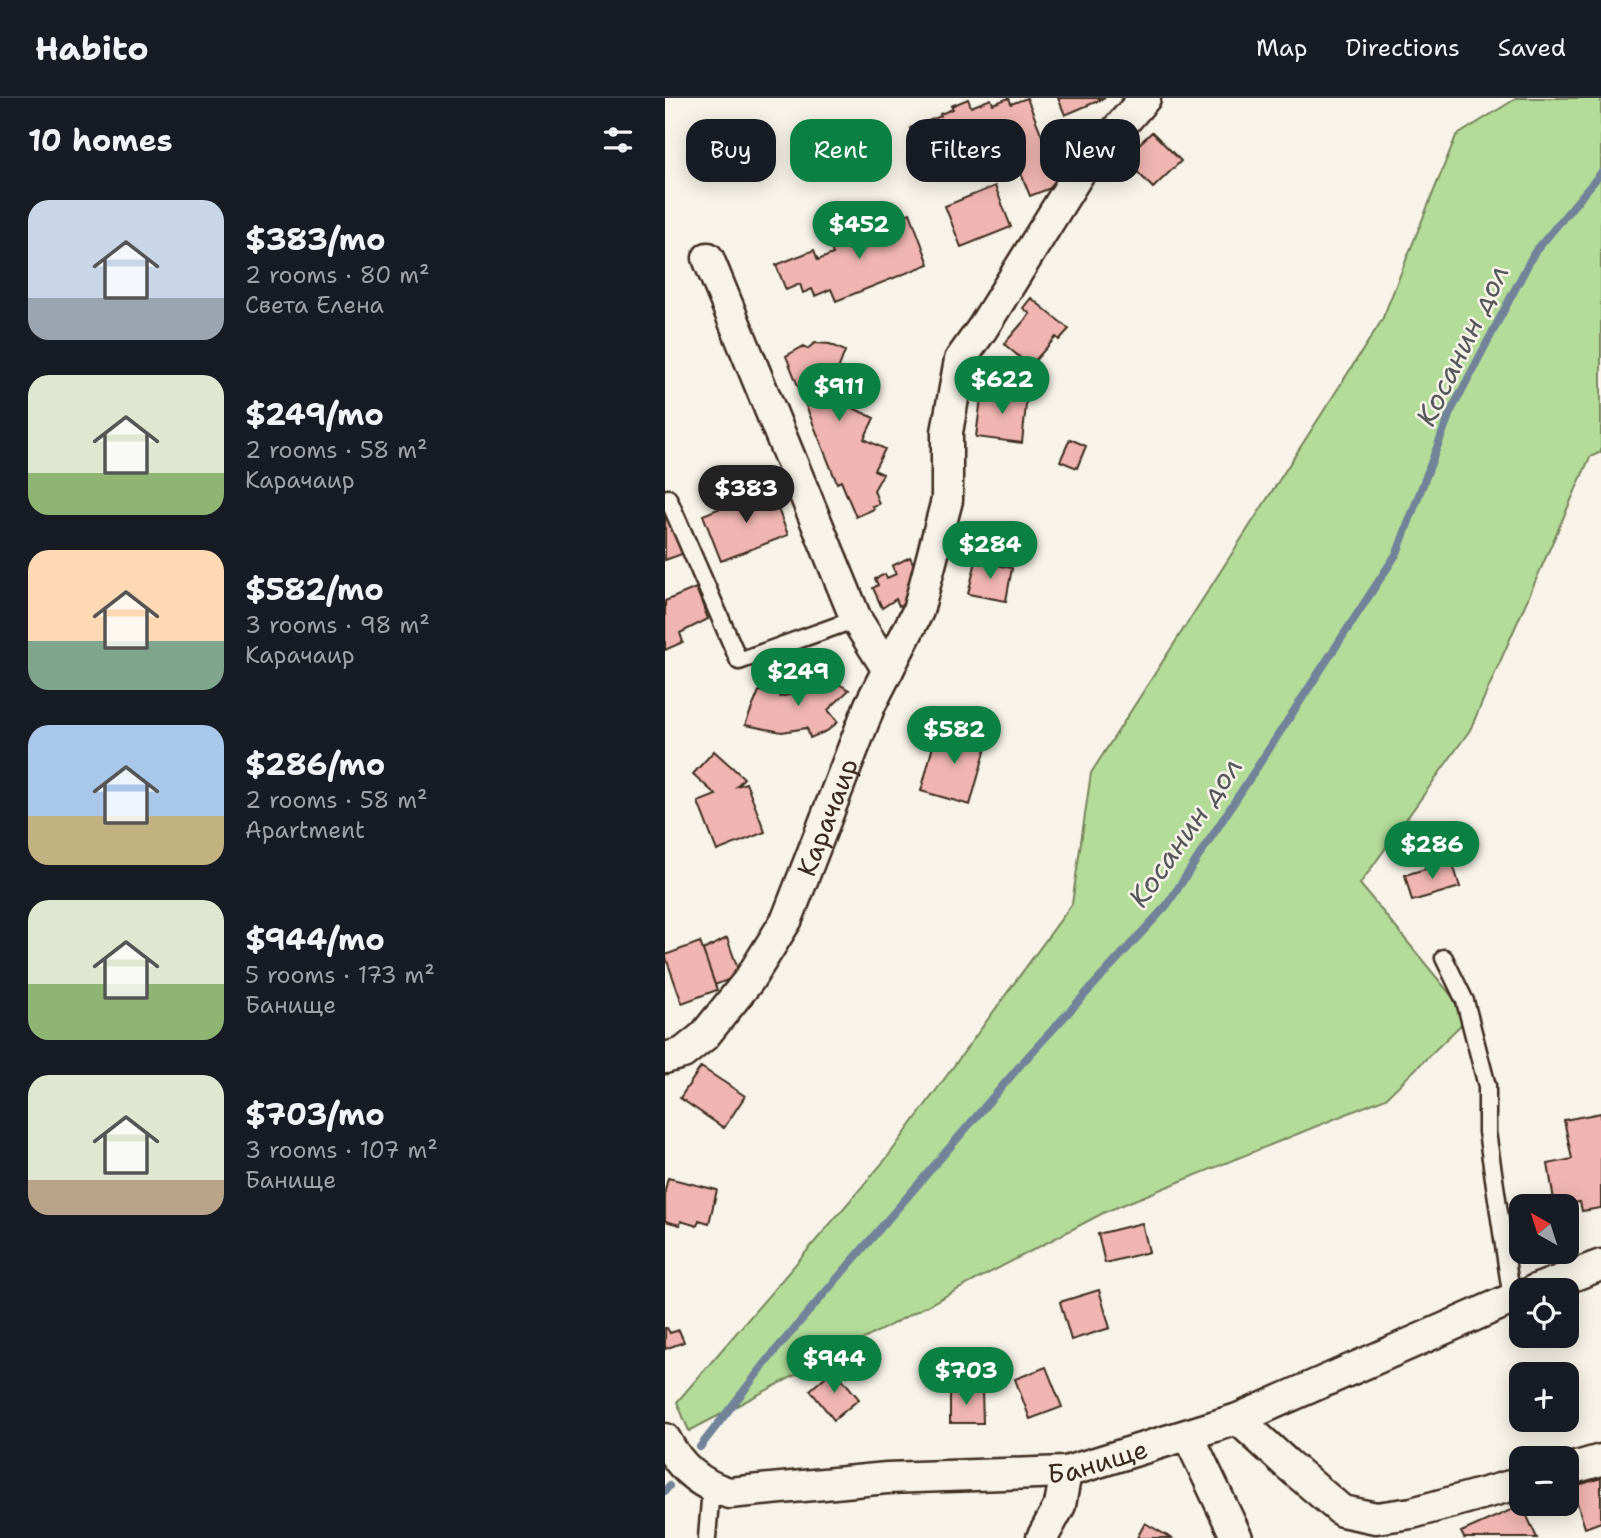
<!DOCTYPE html>
<meta charset="utf-8">
<style>
:root{--surface:#171b24;--page:#242831;--text:#f1f3f6;--muted:#9ea1a6;--line:#363941;--accent:#0b8043}
body{margin:0;font-family:"Shantell Sans",sans-serif;background:var(--page);color:var(--text);height:100vh;display:flex;flex-direction:column;font-size:26px;white-space:nowrap}
*{box-sizing:border-box;margin:0}
p{font-size:23px;color:var(--muted)}
.icon{flex:none;width:38px;height:38px;fill:none;stroke:currentColor;stroke-width:2;stroke-linecap:round;stroke-linejoin:round}
.map{position:relative;flex:1;overflow:hidden}
.drawer{display:flex;flex-direction:column;background:var(--surface);width:665px}
.drawer>*{flex:none}
.top-card{position:absolute;left:21px;top:21px;width:665px;height:63px;display:flex;gap:14px}
.needle{width:46px;rotate:321deg}
.fabs{position:absolute;left:844px;top:1096px;display:grid;gap:14px}
.fabs a{display:grid;place-items:center;width:70px;height:70px;border-radius:14px;background:var(--surface);box-shadow:0 4px 18px #0003;font-size:35px}
.price{position:absolute;translate:-50% -60px;padding:0 16px;border-radius:24px;background:var(--accent);color:#fff;font-size:23px;line-height:46px;filter:drop-shadow(0 2px 4px #0008)}
.price::after{content:'';position:absolute;left:50%;top:42px;width:21px;height:16px;margin-left:-10px;background:inherit;clip-path:polygon(0 0,100% 0,50% 100%)}
.price.selected{background:#222;color:#fff}
ul{padding:0;list-style:none}
li{display:flex;align-items:center;gap:21px;height:175px;padding:0 28px}
li span{display:grid;place-items:center;flex:none;width:196px;height:140px;border-radius:21px;color:#555}
li>.icon{margin-inline-start:auto}
span .icon{width:84px;height:84px;fill:#fffc;stroke-width:1}
li b{font-size:30px}
h2{display:flex;justify-content:space-between;align-items:center;height:84px;padding:0 28px;font-size:30px}
.pill{padding:0 24px;border-radius:21px;background:var(--surface);box-shadow:0 4px 18px #0003;font-size:24px;line-height:63px}
.pill.selected{background:var(--accent);color:#fff}
header{display:flex;align-items:center;gap:42px;box-sizing:border-box;height:98px;padding:0 35px;background:var(--surface);border-bottom:2px solid var(--line)}
header strong{font-size:33px}
nav{display:flex;gap:38px;margin-inline-start:auto;font-size:24px}
main{display:flex;flex:1;min-height:0}
.map>svg:first-child{display:block}
.green{fill:#b3dc99;stroke:#77835c;stroke-width:2}
.lines{fill:none;stroke-linecap:round;stroke-linejoin:round}
.stream{stroke:#6f8399;stroke-width:8}
.building{fill:#f0b5b0;stroke:#3b2a1e;stroke-width:2}
.lane-casing{stroke:#3b2a1e;stroke-width:21}
.street-casing{stroke:#3b2a1e;stroke-width:35}
.lane{stroke:#f7f3e8;stroke-width:16}
.street{stroke:#f7f3e8;stroke-width:30}
.labels{text-anchor:middle;dominant-baseline:central;stroke-width:5;stroke-linejoin:round;paint-order:stroke}
.street-label{font-size:26px;fill:#3b2a1e;stroke:#f7f3e8}
.water-label{font-size:28px;font-style:italic;fill:#55575c;stroke:#f7f3e8}
</style>
<header>
<strong>Habito</strong>
<nav><a>Map</a><a>Directions</a><a>Saved</a></nav>
</header>
<main>
<section class="drawer">
<h2>10 homes<svg class="icon" aria-label="filters" viewBox="0 0 24 24"><path d="M4 7h16M4 17h16"/><circle cx="9" cy="7" r="2"/><circle cx="15" cy="17" r="2"/></svg></h2>
<ul>
<li><span style="background:linear-gradient(#c9d6e8 70%,#9aa5b1 0)"><svg class="icon" aria-label="home" viewBox="0 0 24 24"><path d="M3 11l9-7 9 7M6 9v11h12V9"/></svg></span><div><b>$383/mo</b><p>2 rooms · 80 m²</p><p>Света Елена</p></div></li>
<li><span style="background:linear-gradient(#dfe7d0 70%,#8fb573 0)"><svg class="icon" aria-label="home" viewBox="0 0 24 24"><path d="M3 11l9-7 9 7M6 9v11h12V9"/></svg></span><div><b>$249/mo</b><p>2 rooms · 58 m²</p><p>Карачаир</p></div></li>
<li><span style="background:linear-gradient(#ffd9b3 65%,#7fa58c 0)"><svg class="icon" aria-label="home" viewBox="0 0 24 24"><path d="M3 11l9-7 9 7M6 9v11h12V9"/></svg></span><div><b>$582/mo</b><p>3 rooms · 98 m²</p><p>Карачаир</p></div></li>
<li><span style="background:linear-gradient(#a9c7e8 65%,#c2b280 0)"><svg class="icon" aria-label="home" viewBox="0 0 24 24"><path d="M3 11l9-7 9 7M6 9v11h12V9"/></svg></span><div><b>$286/mo</b><p>2 rooms · 58 m²</p><p>Apartment</p></div></li>
<li><span style="background:linear-gradient(#dfe7d0 60%,#8fb573 0)"><svg class="icon" aria-label="home" viewBox="0 0 24 24"><path d="M3 11l9-7 9 7M6 9v11h12V9"/></svg></span><div><b>$944/mo</b><p>5 rooms · 173 m²</p><p>Банище</p></div></li>
<li><span style="background:linear-gradient(#dfe7d0 75%,#b9a48a 0)"><svg class="icon" aria-label="home" viewBox="0 0 24 24"><path d="M3 11l9-7 9 7M6 9v11h12V9"/></svg></span><div><b>$703/mo</b><p>3 rooms · 107 m²</p><p>Банище</p></div></li>
</ul>
</section>
<div class="map">
<svg width="936" height="1440" viewBox="0 0 936 1440">
<rect width="100%" height="100%" fill="#f7f3e8"/>
<filter id="ink" filterUnits="userSpaceOnUse"><feTurbulence type="fractalNoise" baseFrequency=".0143" numOctaves="2"/><feDisplacementMap in="SourceGraphic" scale="14" xChannelSelector="R" yChannelSelector="G"/><feConvolveMatrix kernelMatrix="1 2 1 2 8 2 1 2 1" color-interpolation-filters="sRGB"/></filter>
<g filter="url(#ink)">
<path class="green" d="M 852,0 L 936,0 L 936,354 L 925,359 L 805,632 L 695,786 L 804,919 L 721,1000 L 440,1114 L 24,1333 L 12,1304 L 221,1061 L 407,806 L 426,675 L 717,222 L 791,38 Z"/>
<g class="lines">
<path class="stream" d="M 35,1349 L 110,1253 L 358,964 L 502,807 L 732,455 L 785,315 L 869,155 L 936,75
M 0,1393 L 4,1388"/>
</g>
<path class="building" d="M 344,0 L 346,6 L 362,0 L 396,86 L 365,98 L 336,25 L 286,44 L 288,49 L 275,54 L 273,49 L 255,57 L 245,30 L 276,18 L 275,16 L 288,11 L 286,8 L 303,1 L 306,9 L 326,1 L 328,6 Z
M 393,0 L 440,0 L 400,17 Z
M 487,34 L 516,63 L 488,90 L 459,60 Z
M 330,88 L 346,129 L 296,149 L 280,108 Z
M 245,115 L 264,166 L 171,203 L 166,191 L 150,198 L 147,191 L 138,195 L 135,186 L 121,192 L 111,167 L 149,152 L 153,162 L 168,156 L 165,147 L 179,141 L 183,151 L 197,145 L 193,135 Z
M 366,200 L 404,231 L 394,242 L 391,239 L 365,268 L 339,246 L 365,216 L 358,210 Z
M 150,245 L 165,246 L 180,253 L 171,277 L 196,290 L 186,309 L 209,320 L 199,341 L 220,351 L 209,372 L 218,376 L 209,392 L 214,406 L 207,408 L 209,411 L 191,419 L 176,383 L 172,385 L 121,258 L 139,248 L 142,251 Z
M 317,292 L 362,297 L 357,345 L 311,339 Z
M 405,341 L 421,348 L 412,370 L 395,363 Z
M 105,390 L 123,437 L 56,463 L 38,417 Z
M 3,417 L 17,456 L 0,462 L 0,418 Z
M 245,459 L 256,482 L 243,488 L 250,501 L 234,508 L 231,501 L 217,510 L 208,490 L 213,487 L 210,481 L 220,476 L 222,480 L 231,476 L 227,468 Z
M 311,463 L 347,470 L 341,503 L 303,496 Z
M 31,490 L 43,521 L 15,535 L 18,544 L 0,552 L 0,503 Z
M 156,576 L 184,592 L 163,612 L 173,624 L 162,633 L 145,640 L 142,630 L 117,634 L 80,627 L 94,593 L 114,595 L 115,599 L 128,596 L 127,594 L 144,583 L 145,585 Z
M 273,629 L 323,643 L 305,707 L 256,693 Z
M 49,653 L 79,680 L 72,688 L 81,685 L 100,734 L 52,753 L 33,704 L 51,697 L 28,676 Z
M 787,763 L 795,789 L 747,803 L 740,777 Z
M 62,840 L 75,877 L 50,887 L 38,852 Z
M 35,844 L 52,892 L 17,905 L 0,857 Z
M 36,969 L 80,998 L 59,1030 L 15,1000 Z
M 936,1015 L 936,1110 L 917,1113 L 915,1104 L 890,1108 L 883,1066 L 907,1061 L 899,1022 Z
M 3,1080 L 52,1092 L 44,1125 L 34,1122 L 32,1128 L 16,1123 L 15,1127 L 0,1123 L 0,1092 Z
M 477,1125 L 484,1154 L 440,1165 L 433,1136 Z
M 434,1192 L 445,1230 L 406,1242 L 395,1204 Z
M 0,1230 L 2,1230 L 5,1235 L 14,1232 L 19,1244 L 0,1251 Z
M 381,1269 L 397,1309 L 365,1321 L 350,1281 Z
M 169,1271 L 194,1301 L 169,1322 L 145,1292 Z
M 285,1292 L 317,1292 L 318,1325 L 285,1325 Z
M 936,1380 L 936,1424 L 920,1430 L 907,1389 Z
M 857,1407 L 872,1440 L 799,1440 L 796,1434 Z
M 480,1425 L 506,1440 L 472,1440 Z"/>
<g class="lines">
<defs>
<path id="lane" d="M 3,400 L 74,563 L 191,521
M 779,860 L 800,903 L 822,988 L 822,1034 L 847,1201
M 42,1440 L 46,1390"/>
<g id="street">
<path d="M 43,160 L 191,521 L 223,572"/>
<path id="s1" d="M 0,960 L 18,955 L 39,938 L 84,882 L 122,821 L 205,607 L 253,513 L 282,402 L 282,334 L 295,262 L 317,231 L 414,75 L 480,0"/>
<path d="M 870,1192 L 936,1167"/>
<path d="M 573,1321 L 622,1366 L 677,1413 L 711,1420 L 747,1415 L 856,1385"/>
<path d="M 523,1337 L 572,1440"/>
<path id="s2" d="M 0,1341 C 14,1368 35,1387 64,1395 L 222,1380 L 401,1374 L 573,1321 L 856,1197"/>
<path d="M 901,1372 L 936,1362"/>
<path d="M 377,1440 L 395,1407 L 401,1374"/>
</g>
</defs>
<use href="#lane" class="lane-casing"/>
<use href="#street" class="street-casing"/>
<use href="#lane" class="lane"/>
<use href="#street" class="street"/>
</g>
</g>
<g class="labels">
<g class="street-label">
<text stroke="none"><textPath href="#s1" startOffset="299">Карачаир</textPath></text>
<text stroke="none"><textPath href="#s2" startOffset="457">Банище</textPath></text>
</g>
<g class="water-label">
<text transform="translate(797 247) rotate(-64)">Косанин дол</text>
<text transform="translate(520 734) rotate(-55)">Косанин дол</text>
</g>
</g>
</svg>
<div class="fabs">
<a><svg class="needle" viewBox="-14 -14 28 28"><path d="M0-13l5 13h-10z" fill="#e53935"/><path d="M0 13l5-13h-10z" fill="#9ea1a6"/></svg></a>
<a><svg class="icon" aria-label="locate" viewBox="0 0 24 24"><circle cx="12" cy="12" r="6"/><path d="M12 2v4M12 18v4M2 12h4M18 12h4"/></svg></a>
<a>+</a>
<a>−</a>
</div>
<b class="price" style="left:194px;top:163px">$452</b>
<b class="price" style="left:337px;top:318px">$622</b>
<b class="price" style="left:174px;top:325px">$911</b>
<b class="price selected" style="left:81px;top:427px">$383</b>
<b class="price" style="left:325px;top:483px">$284</b>
<b class="price" style="left:133px;top:610px">$249</b>
<b class="price" style="left:289px;top:668px">$582</b>
<b class="price" style="left:767px;top:783px">$286</b>
<b class="price" style="left:169px;top:1297px">$944</b>
<b class="price" style="left:301px;top:1309px">$703</b>
<div class="top-card">
<a class="pill">Buy</a>
<a class="pill selected">Rent</a>
<a class="pill">Filters</a>
<a class="pill">New</a>
</div>
</div>
</main>
